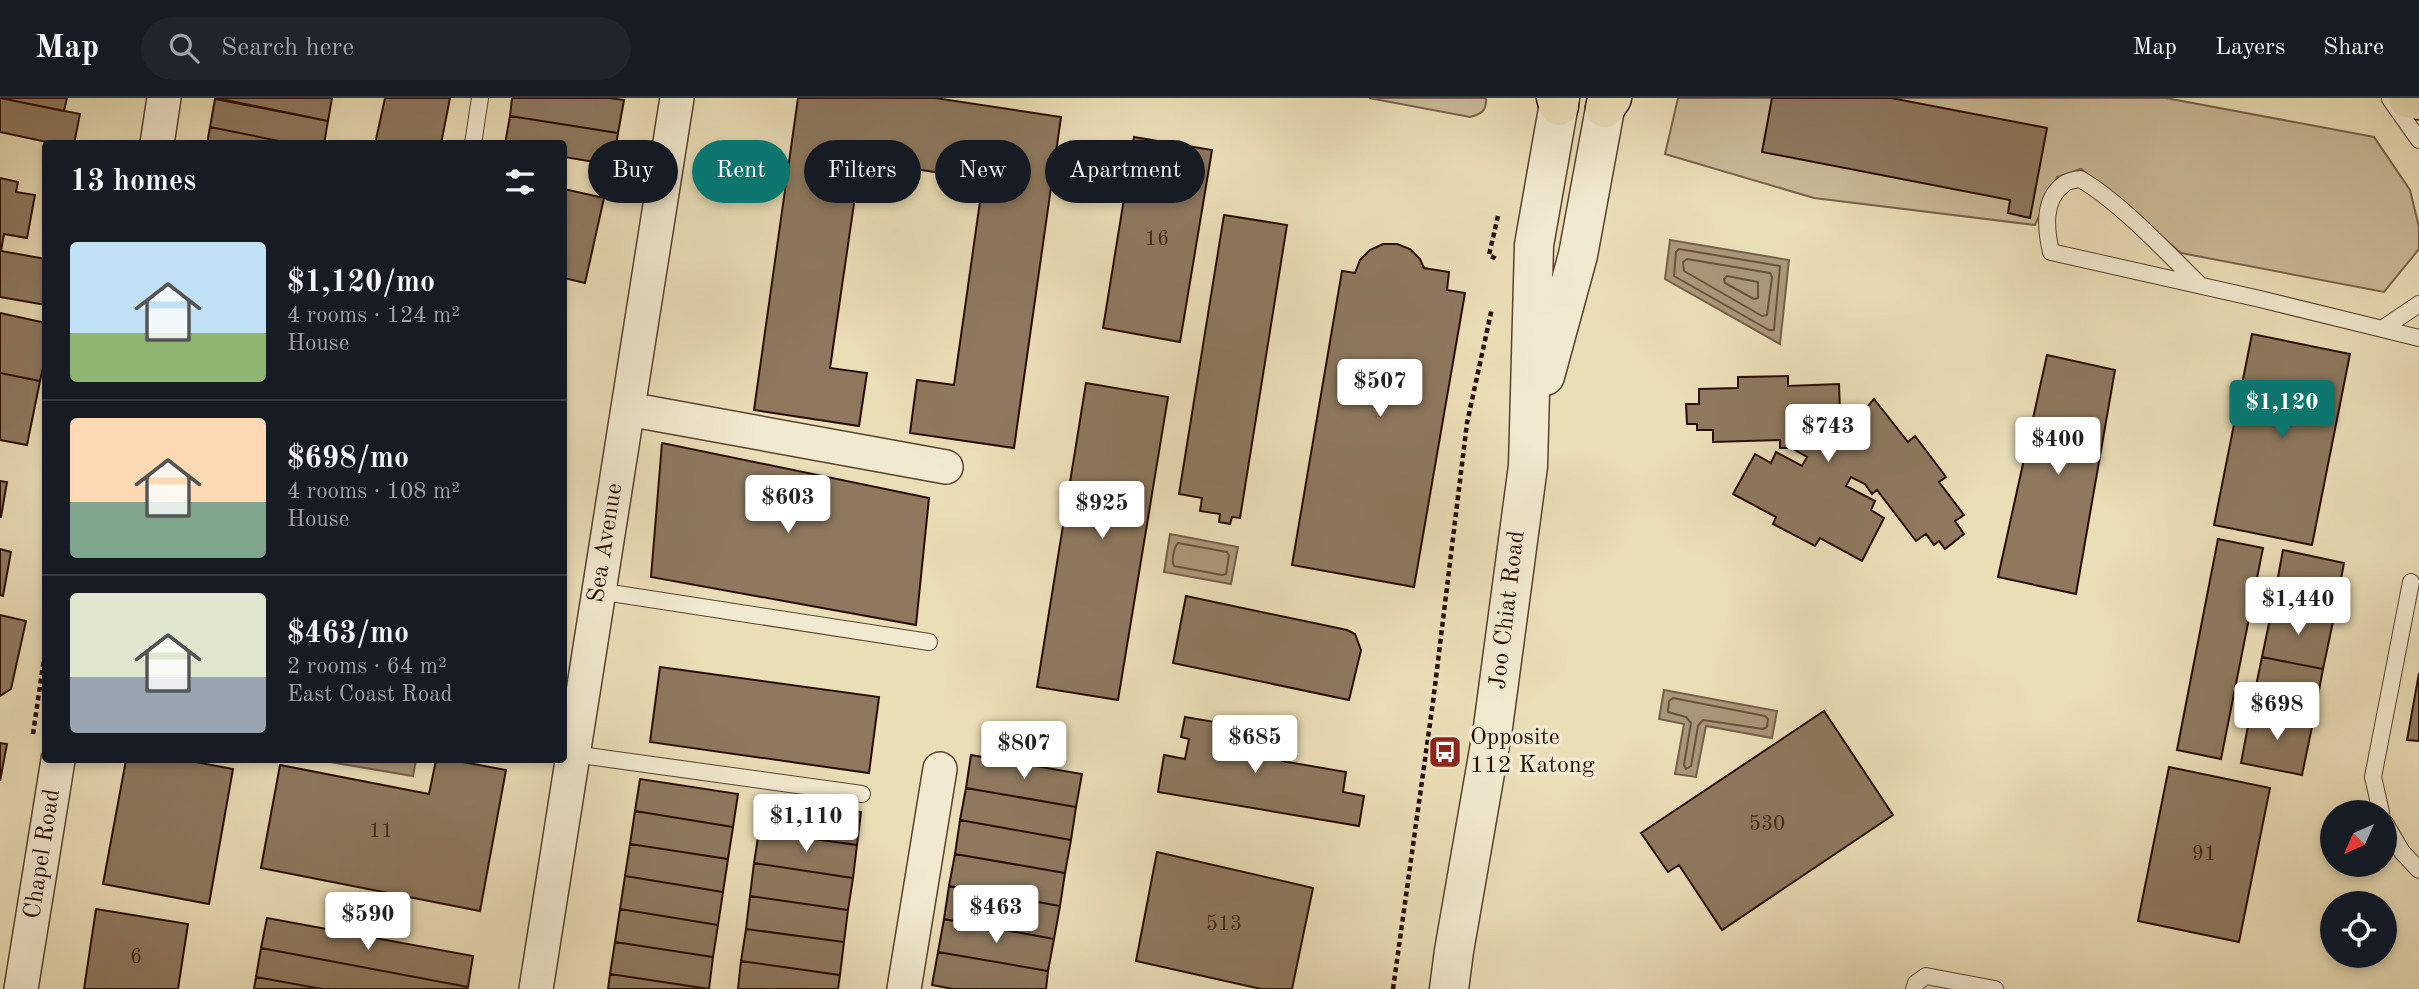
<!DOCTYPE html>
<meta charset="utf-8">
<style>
:root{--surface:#171b24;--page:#20242c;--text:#f1f3f6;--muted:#9ea1a6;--line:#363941;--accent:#0f766e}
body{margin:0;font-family:"Old Standard TT",serif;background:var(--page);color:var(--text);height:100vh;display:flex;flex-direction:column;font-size:26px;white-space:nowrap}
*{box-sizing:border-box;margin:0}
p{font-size:23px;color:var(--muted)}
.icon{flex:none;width:38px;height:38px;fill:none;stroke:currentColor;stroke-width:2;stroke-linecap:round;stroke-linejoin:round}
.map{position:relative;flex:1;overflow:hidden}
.drawer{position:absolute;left:42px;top:42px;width:525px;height:623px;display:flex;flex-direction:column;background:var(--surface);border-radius:7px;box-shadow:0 4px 10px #0003}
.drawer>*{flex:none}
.banner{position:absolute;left:588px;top:42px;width:665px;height:63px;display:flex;gap:14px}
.needle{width:46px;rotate:225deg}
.buttons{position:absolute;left:2320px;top:702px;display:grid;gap:14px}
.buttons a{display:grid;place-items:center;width:77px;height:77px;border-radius:50%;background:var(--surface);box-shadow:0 4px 10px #0003;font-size:35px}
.price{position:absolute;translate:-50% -60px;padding:0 16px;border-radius:7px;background:#fff;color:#222;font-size:23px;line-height:46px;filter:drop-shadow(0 2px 4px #0008)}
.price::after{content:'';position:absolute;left:50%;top:42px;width:21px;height:16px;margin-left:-10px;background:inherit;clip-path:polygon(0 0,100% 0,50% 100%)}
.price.current{background:var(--accent);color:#fff}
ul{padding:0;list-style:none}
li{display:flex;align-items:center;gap:21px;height:175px;padding:0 28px}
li+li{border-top:2px solid var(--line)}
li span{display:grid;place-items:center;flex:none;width:196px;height:140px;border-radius:7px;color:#555}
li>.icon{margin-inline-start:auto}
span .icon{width:84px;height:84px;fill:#fffc;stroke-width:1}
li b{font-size:30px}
h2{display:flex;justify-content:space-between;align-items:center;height:84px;padding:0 28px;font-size:30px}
.chip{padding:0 24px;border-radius:32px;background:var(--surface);box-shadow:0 4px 10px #0003;font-size:24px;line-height:63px}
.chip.current{background:var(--accent);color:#fff}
header{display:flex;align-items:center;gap:42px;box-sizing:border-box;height:98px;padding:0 35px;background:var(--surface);border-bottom:2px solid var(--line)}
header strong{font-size:33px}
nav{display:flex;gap:38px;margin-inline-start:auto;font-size:24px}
.search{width:490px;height:63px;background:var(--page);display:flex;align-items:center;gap:18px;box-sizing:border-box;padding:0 24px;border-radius:38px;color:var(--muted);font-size:26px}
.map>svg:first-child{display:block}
.green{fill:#c9ba98;stroke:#7a634c;stroke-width:2}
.water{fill:#a99779;stroke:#765f49;stroke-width:2}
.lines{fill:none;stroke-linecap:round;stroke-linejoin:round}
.shore{stroke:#6a523c;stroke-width:2}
.building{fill:#8e795f;stroke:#2a0c00;stroke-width:2}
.service-casing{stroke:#5a402e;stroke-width:18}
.minor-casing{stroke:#5a402e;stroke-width:36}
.tertiary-casing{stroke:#5a402e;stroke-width:41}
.primary-casing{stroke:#2a0c00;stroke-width:41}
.path{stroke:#2a0c00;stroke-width:4.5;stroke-dasharray:5 3.5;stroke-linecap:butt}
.service{stroke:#f1ead0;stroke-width:16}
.minor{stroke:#f1ead0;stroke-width:33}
.tertiary{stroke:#f1ead0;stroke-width:38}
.primary{stroke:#eadeb7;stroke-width:38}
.labels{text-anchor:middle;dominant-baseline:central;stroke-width:7;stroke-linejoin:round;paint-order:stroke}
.number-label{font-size:21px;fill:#432718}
.street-label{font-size:24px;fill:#2a0c00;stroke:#f1ead0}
.poi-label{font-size:24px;fill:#2a0c00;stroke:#f1ead0;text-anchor:start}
</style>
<header>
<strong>Map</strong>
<div class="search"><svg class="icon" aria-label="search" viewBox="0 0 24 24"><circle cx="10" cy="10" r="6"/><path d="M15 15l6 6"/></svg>Search here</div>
<nav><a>Map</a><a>Layers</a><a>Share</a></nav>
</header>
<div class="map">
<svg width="2419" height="891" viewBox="0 0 2419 891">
<rect width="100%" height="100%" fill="#eadeb7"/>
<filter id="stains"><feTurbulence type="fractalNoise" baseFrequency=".00286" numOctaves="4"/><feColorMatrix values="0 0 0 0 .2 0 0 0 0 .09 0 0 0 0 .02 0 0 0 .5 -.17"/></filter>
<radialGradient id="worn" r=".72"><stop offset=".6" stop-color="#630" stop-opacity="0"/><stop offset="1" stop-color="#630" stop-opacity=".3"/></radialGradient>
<path class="green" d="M 1369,0 L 1486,0 C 1487,13 1481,16 1470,19 Z
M 1678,0 L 2166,0 L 2374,39 L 2410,92 L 2419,129 L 2419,151 L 2384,194 L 2181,155 L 2081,71 L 2057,79 L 2035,127 L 1814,100 L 1665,56 Z"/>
<path class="water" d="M 1670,142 L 1789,162 L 1780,246 L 1665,181 Z
M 1170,436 L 1238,449 L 1231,486 L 1164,474 Z
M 1664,592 L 1777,613 L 1772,640 L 1706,628 L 1696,679 L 1675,676 L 1684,626 L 1659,621 Z
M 318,662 L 416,662 L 413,678 Z"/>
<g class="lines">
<path class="shore" d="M 1679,151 L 1780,168 L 1774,232 L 1769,232 L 1674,178 L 1676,154 Z
M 1687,161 L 1770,175 L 1772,179 L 1767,217 L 1762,218 L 1684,173 L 1683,164 Z
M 1727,178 L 1758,184 L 1758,200 L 1754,201 L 1725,185 L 1724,181 Z
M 1178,445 L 1227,454 L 1229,457 L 1226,476 L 1222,477 L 1174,468 C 1171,463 1174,449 1178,445 Z
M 1673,600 L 1765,618 L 1768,621 L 1767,629 L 1763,631 L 1703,622 L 1698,628 L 1691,668 L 1686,671 L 1684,667 L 1691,625 L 1686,619 L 1668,614 L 1669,603 Z"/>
</g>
<path class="building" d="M 0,0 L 80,16 L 74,46 L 56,46 L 0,34 Z
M 0,0 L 67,0 L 64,13 Z
M 216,0 L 332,0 L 328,23 Z
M 385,0 L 450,0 L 441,46 L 375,46 Z
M 512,0 L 609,0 L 624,2 L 618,35 L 510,18 Z
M 798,0 L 935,0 L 1061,19 L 1014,350 L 910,335 L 917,282 L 954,287 L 986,61 L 969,58 L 966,79 L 877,65 L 879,46 L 863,44 L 830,270 L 867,275 L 859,328 L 754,312 Z
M 1772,0 L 1891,0 L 2047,30 L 2030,120 L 2008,115 L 2010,102 L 1762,54 Z
M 215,1 L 328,23 L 324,46 L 294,46 L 210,29 Z
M 510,18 L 618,35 L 613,67 L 564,59 L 564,46 L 505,46 Z
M 210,29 L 294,46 L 207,46 Z
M 1134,39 L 1212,52 L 1180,244 L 1103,230 Z
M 0,80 L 18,84 L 16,94 L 35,97 L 27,140 L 4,136 L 1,153 L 46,161 L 46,207 L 0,199 Z
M 564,91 L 604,100 L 585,185 L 564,180 Z
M 1224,117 L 1287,127 L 1240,420 L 1232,419 L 1230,426 L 1219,424 L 1220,416 L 1200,413 L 1202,400 L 1179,396 Z
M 1383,146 L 1397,146 L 1410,151 L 1420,161 L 1424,170 L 1449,174 L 1447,192 L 1465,195 L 1414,489 L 1292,467 L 1342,173 L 1355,175 L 1360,162 L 1370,152 Z
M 0,215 L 46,225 L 46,256 L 40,283 L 0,275 Z
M 2252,236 L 2350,256 L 2312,447 L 2214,427 Z
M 2047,257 L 2115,272 L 2076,496 L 1998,479 Z
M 0,275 L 40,283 L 27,347 L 0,342 Z
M 1788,278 L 1788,288 L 1839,286 L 1841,339 L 1874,301 L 1908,344 L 1915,338 L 1946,379 L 1939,384 L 1964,417 L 1955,423 L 1964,436 L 1945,451 L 1939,443 L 1934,447 L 1926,436 L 1916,443 L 1877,392 L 1872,396 L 1865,386 L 1851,379 L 1846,388 L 1875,403 L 1871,412 L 1884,420 L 1862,463 L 1820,440 L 1815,448 L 1773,426 L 1776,419 L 1733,396 L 1755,356 L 1771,365 L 1776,354 L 1802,368 L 1807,359 L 1791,350 L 1780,350 L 1780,342 L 1713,344 L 1713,332 L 1697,332 L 1697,326 L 1687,326 L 1686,306 L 1699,306 L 1699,291 L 1738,290 L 1738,279 Z
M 1086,285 L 1168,299 L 1118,602 L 1037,589 Z
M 662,345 L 929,400 L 916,527 L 651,479 Z
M 0,383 L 7,384 L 1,419 L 0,419 Z
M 2218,441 L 2263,450 L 2221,661 L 2177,652 Z
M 0,451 L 11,454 L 3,498 L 0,497 Z
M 2283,452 L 2344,465 L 2334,519 L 2273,506 Z
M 1186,498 L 1347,532 L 1355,536 L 1361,552 L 1349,602 L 1173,565 Z
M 2273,506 L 2334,519 L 2323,571 L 2262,559 Z
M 0,517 L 26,523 L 11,591 L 0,598 Z
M 2262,559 L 2323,571 L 2313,624 L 2251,612 Z
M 660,569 L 879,599 L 869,675 L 650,644 Z
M 2419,575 L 2419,643 L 2407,642 Z
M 2251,612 L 2313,624 L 2302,677 L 2241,665 Z
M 1824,613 L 1893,717 L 1722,832 L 1679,767 L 1668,774 L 1641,735 Z
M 1185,619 L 1286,636 L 1282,663 L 1346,674 L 1343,694 L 1364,698 L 1359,728 L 1158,694 L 1164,657 L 1185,661 L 1189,641 L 1181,639 Z
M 0,645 L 7,646 L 0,683 Z
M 971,657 L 1082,676 L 1076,709 L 966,690 Z
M 126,662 L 185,662 L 233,671 L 209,806 L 103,786 Z
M 436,662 L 452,662 L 506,672 L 480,813 L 261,770 L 280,667 L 429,696 Z
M 2169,669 L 2270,690 L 2239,844 L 2138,823 Z
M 640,681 L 738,696 L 733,729 L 635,713 Z
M 966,690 L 1076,709 L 1071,742 L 960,722 Z
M 763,701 L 861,714 L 857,747 L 759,733 Z
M 635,713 L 733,729 L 728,761 L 630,746 Z
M 960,722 L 1071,742 L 1065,775 L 955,756 Z
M 759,733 L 857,747 L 853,780 L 754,765 Z
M 630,746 L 728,761 L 723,794 L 625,778 Z
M 1157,754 L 1313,790 L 1292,891 L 1261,891 L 1136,863 Z
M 955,756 L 1065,775 L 1060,808 L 949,788 Z
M 754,765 L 853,780 L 848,812 L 750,798 Z
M 625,778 L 723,794 L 718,827 L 620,811 Z
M 949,788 L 1060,808 L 1054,841 L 944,821 Z
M 750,798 L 848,812 L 844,844 L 746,831 Z
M 96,811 L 188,826 L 178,891 L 84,891 Z
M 620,811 L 718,827 L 713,859 L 615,844 Z
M 267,820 L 473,858 L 468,889 L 261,850 Z
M 944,821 L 1054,841 L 1048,873 L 938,854 Z
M 746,831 L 844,844 L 840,877 L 741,863 Z
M 615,844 L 713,859 L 709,891 L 610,876 Z
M 261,850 L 468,889 L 467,891 L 322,891 L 256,879 Z
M 938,854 L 1048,873 L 1046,891 L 953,891 L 932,887 Z
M 741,863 L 840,877 L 838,891 L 738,891 Z
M 610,876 L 709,891 L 608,891 Z
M 256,879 L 322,891 L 254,891 Z"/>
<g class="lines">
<defs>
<path id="service" d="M 2390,1 L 2419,42
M 473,46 L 480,0
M 2200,187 C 2166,154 2120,104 2080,81 C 2075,82 2067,83 2064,86 C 2042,102 2046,132 2051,154 L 2260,201 L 2419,240
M 2382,231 L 2419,206
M 598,493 L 929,544
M 573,656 L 862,696
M 2381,714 L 2373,679 L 2411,484
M 2385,725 L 2402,754 L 2419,772
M 1914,891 L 1916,885 L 1926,878 L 1995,891"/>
<path id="minor" d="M 157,46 L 164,0
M 628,311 L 946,369
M 21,891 L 58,662
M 536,891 L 677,0
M 904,891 L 940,671"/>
<path id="tertiary" d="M 1545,278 L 1578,157 L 1607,0
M 1449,891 L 1454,853 L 1493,629 L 1528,368 L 1534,147 L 1560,0"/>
<path id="primary" d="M 1556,0 L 1559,8
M 2408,0 L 2419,2
M 1605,10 L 1612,0"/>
</defs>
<use href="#service" class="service-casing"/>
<use href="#minor" class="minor-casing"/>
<use href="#tertiary" class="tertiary-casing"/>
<use href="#primary" class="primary-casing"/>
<path class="path" d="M 1498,118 L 1489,157 L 1498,162
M 33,636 L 46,547
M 1393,891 L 1433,604 L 1467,325 L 1492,210"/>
<use href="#service" class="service"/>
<use href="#minor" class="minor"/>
<use href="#tertiary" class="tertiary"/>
<use href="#primary" class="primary"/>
</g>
<defs>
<symbol id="bus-square" viewBox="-11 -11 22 22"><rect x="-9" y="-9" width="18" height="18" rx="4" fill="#8f2418" stroke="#f1ead0"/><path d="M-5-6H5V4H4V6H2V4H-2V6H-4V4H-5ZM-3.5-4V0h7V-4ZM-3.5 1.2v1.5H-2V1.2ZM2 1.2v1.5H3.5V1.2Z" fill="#fff"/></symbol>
</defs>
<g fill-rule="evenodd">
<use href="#bus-square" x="1426" y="635" width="38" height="38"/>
</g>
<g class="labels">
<g class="number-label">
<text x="1157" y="141">16</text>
<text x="1767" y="726">530</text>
<text x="381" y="733">11</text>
<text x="2204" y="756">91</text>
<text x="1224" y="826">513</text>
<text x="136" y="859">6</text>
</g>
<g class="street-label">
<text transform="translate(606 445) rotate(-81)">Sea Avenue</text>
<text transform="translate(1508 512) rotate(-83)">Joo Chiat Road</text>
<text transform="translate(43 756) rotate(-81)">Chapel Road</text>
</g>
<g class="poi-label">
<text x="1470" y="640">Opposite<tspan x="1470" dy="28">112 Katong</tspan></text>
</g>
</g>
<rect width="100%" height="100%" filter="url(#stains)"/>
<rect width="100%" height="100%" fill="url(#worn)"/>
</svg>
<div class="buttons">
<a><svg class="needle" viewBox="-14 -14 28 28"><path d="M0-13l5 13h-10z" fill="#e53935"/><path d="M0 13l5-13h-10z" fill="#9ea1a6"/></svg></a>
<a><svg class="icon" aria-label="locate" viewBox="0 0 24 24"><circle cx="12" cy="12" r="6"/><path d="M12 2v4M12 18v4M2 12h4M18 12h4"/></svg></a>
</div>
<b class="price" style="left:1380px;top:321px">$507</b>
<b class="price current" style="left:2282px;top:342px">$1,120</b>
<b class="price" style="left:1828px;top:366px">$743</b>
<b class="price" style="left:2058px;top:379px">$400</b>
<b class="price" style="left:788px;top:437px">$603</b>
<b class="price" style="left:1102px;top:443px">$925</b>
<b class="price" style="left:2298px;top:539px">$1,440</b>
<b class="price" style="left:2277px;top:644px">$698</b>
<b class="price" style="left:1255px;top:677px">$685</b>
<b class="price" style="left:1024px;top:683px">$807</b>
<b class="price" style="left:806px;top:756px">$1,110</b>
<b class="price" style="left:996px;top:847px">$463</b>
<b class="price" style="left:368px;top:854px">$590</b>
<div class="banner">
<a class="chip">Buy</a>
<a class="chip current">Rent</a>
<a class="chip">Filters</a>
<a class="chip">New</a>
<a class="chip">Apartment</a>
</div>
<section class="drawer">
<h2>13 homes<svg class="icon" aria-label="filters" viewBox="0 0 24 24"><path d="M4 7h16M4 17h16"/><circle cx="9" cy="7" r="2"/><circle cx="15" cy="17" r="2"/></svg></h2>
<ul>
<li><span style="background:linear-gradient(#bfe0f5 65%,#8fb573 0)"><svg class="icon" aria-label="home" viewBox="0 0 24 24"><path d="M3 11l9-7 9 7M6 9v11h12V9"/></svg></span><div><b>$1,120/mo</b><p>4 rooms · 124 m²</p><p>House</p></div></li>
<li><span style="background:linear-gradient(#ffd9b3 60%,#7fa58c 0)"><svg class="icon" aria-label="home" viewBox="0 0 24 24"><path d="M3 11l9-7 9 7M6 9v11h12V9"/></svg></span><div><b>$698/mo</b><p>4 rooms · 108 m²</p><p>House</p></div></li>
<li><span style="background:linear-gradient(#dfe7d0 60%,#9aa5b1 0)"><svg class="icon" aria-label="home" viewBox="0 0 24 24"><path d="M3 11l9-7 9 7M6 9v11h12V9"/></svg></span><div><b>$463/mo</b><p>2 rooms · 64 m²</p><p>East Coast Road</p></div></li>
</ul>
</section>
</div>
